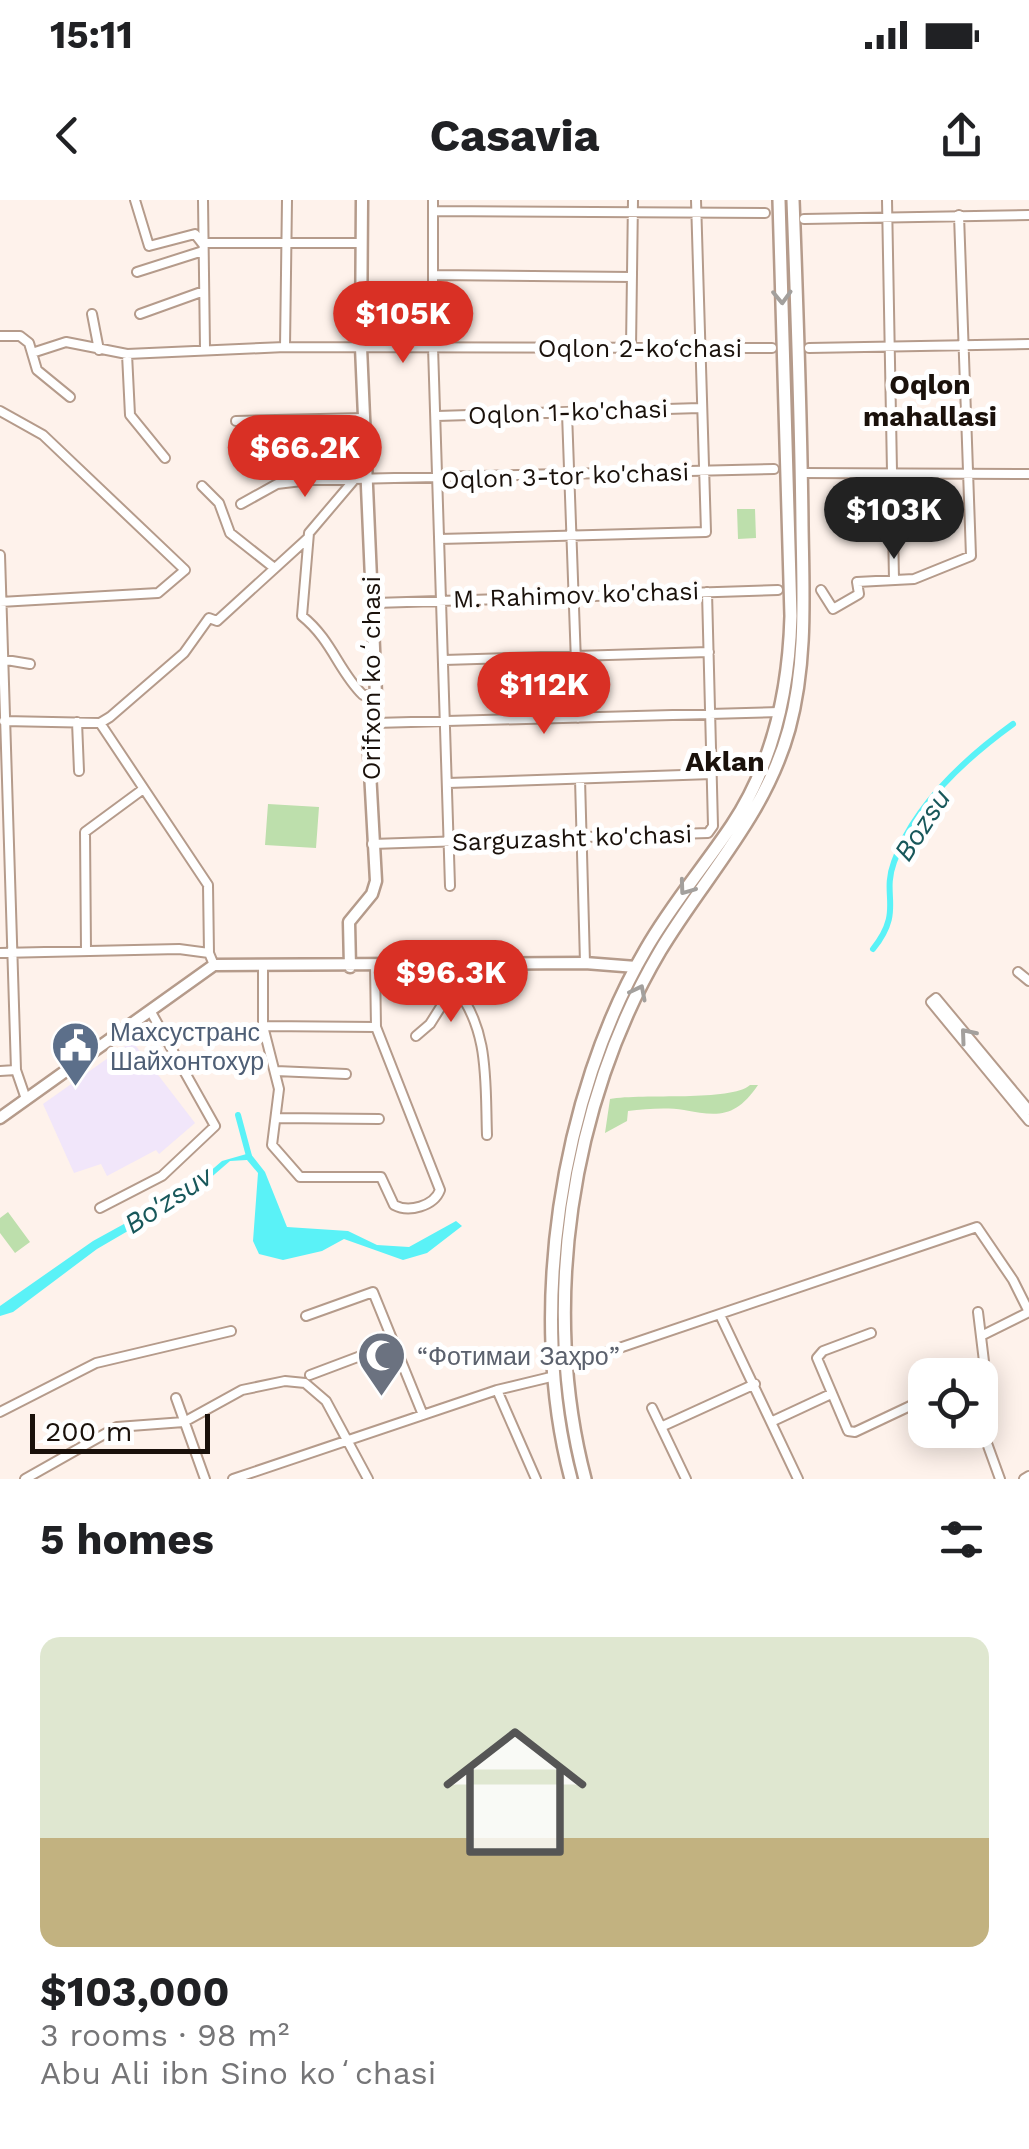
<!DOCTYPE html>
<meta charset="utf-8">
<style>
:root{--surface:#fff;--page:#f2f2f2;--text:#202124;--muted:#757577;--line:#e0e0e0;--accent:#d93025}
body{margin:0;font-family:"Work Sans",sans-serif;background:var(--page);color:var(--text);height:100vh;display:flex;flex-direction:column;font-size:38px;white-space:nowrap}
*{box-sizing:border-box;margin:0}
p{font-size:32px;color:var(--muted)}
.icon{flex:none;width:55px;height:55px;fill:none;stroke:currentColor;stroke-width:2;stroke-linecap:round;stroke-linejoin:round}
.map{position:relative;height:1279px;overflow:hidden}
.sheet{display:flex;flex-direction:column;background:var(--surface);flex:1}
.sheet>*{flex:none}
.fabs{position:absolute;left:908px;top:1158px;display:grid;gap:20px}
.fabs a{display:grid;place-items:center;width:90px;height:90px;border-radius:20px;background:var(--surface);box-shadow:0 5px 25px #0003;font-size:50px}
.scale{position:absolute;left:30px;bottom:25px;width:180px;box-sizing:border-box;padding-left:10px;border:5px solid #1a110b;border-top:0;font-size:28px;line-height:35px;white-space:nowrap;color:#1a110b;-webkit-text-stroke:8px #fff;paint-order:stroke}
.price{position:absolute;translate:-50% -85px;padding:0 22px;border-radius:35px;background:var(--accent);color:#fff;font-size:32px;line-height:65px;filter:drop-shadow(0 2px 5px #0008)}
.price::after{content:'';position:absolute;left:50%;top:60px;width:30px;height:22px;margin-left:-15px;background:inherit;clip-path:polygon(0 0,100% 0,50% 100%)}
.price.on{background:#222;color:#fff}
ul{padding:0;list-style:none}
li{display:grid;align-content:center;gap:20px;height:530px;padding:0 40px}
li+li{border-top:2px solid var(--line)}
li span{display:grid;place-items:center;height:310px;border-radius:20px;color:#555}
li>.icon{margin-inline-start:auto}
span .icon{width:180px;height:180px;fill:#fffc;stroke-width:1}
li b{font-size:42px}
h2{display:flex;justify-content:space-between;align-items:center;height:120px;padding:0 40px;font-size:42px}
.status{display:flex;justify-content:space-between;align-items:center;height:70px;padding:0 50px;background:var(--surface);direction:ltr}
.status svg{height:28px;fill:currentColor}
header{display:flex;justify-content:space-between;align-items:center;height:130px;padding:0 40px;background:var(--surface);font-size:45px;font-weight:700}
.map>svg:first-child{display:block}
.industrial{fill:#f1e6fa}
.green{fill:#bddfac}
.water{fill:#5af2f7}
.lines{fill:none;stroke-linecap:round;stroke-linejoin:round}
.canal{stroke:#5af2f7;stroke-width:6}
.street-casing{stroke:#b59b8b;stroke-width:12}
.secondary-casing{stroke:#b59b8b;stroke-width:15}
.primary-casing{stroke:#b59b8b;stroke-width:16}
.street{stroke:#fff;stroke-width:8}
.secondary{stroke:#fff;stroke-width:10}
.primary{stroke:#fff;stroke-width:11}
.oneway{stroke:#a3a09d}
.labels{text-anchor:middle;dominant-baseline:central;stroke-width:10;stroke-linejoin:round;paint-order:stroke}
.street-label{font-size:25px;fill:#1a110b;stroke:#fff}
.service-label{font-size:25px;fill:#4e5e75;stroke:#fff;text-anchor:start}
.worship-label{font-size:25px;fill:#5b616d;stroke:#fff;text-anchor:start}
.neighbourhood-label{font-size:28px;font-weight:bold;fill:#1a110b;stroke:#fff}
.water-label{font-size:28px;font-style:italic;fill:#18585b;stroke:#fff}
</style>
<div class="status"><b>15:11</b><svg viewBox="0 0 49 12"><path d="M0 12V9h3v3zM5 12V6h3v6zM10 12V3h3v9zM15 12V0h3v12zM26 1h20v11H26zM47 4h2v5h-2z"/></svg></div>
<header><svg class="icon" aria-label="back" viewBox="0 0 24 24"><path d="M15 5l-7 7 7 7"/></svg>Casavia<svg class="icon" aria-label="share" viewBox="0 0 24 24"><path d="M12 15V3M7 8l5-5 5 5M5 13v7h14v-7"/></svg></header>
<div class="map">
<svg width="1029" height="1279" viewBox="0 0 1029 1279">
<rect width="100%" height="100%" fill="#fef2eb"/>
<path class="industrial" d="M 132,841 L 195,923 L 159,954 L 156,950 L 107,976 L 101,964 L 74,973 L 43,904 Z"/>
<path class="green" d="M 737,309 L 755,309 L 756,338 L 738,339 Z
M 268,604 L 319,607 L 316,648 L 265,645 Z
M 750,885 L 758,885 C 736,917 720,917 684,910 C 666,907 646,909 628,911 L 627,921 L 605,933 L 610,899 C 643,893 731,902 750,885 Z
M 8,1012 L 30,1042 L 15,1053 L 0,1033 L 0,1018 Z"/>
<path class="water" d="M 250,953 L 265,972 L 287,1027 L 348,1031 L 377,1045 L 409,1047 L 456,1021 L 462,1026 L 427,1053 L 403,1060 L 344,1039 L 322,1051 L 283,1060 L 259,1054 L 253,1041 L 258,973 L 247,960 L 230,961 L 193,993 L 97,1049 L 13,1112 L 0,1116 L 0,1106 L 93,1041 L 193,986 L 222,961 Z"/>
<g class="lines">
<path class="canal" d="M 873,749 C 904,710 881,697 894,662 C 914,605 966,558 1013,524
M 238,915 L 249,956"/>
<defs>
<path id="street" d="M 135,0 L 149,46 L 195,34 L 202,43 L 361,43
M 203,0 L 205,148
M 433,0 L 433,147 L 450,686
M 887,0 L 894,380
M 433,11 L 765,13
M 804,19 L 1029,15
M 137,72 L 203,51
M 433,75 L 632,77
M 92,114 L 99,150
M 140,114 L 204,91
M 0,136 L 20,136 L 29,143 L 37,170 L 70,197
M 285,147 L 287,0
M 631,148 L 633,0
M 809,148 L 1029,144
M 32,153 L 66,142 L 127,154 L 285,147 L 772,148
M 127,154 L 130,215 L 165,258
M 0,211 L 43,235 L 185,370 L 158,393 L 0,402
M 567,213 L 578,518
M 437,216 L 700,208
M 236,221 L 364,218
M 802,273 L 1029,274
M 354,280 L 309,333 L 302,416 C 332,440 339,472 363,495 L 376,495
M 202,286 L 219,303 L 230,333 L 273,367
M 241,304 L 277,284 L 310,280 L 774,269
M 439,339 L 706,332 L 696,0
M 0,355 L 16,870 L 26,899
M 821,390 L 833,409 L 859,394 L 857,382 L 914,379 L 971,356 L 959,15
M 375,403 L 778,390
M 0,459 L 30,464
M 444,460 L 709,452
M 4,521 L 100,523 L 110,517 L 184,453 L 209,418 L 217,421 L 308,338
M 77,522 L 79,571
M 100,523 L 208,685 L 209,753 L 214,765
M 375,523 L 780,512
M 580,579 L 585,763
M 448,583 L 712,574
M 372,644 L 708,633 L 713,626 L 707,392
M 86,751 L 85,632 L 142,590
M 0,753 L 179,749 L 209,753
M 456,764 L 454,786 C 490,829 485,882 487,935
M 263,766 L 263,826 L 279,889 L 272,945 L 300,977 L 381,977 L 394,1005 C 409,1013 434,1006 440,990 L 376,827 L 375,764
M 1018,772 L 1029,781
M 263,826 L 376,827
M 416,836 L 430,824 L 454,786
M 0,871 L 16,870
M 276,871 L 346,874
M 1029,910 L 936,798 L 931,802 L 1029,921
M 278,918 L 379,919
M 100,1008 L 162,976 L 215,926 L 151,812
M 978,1112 L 986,1178
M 720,1115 L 798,1279
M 306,1116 L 373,1092 L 423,1215
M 871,1133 L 823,1151 L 817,1158 L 848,1231 L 855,1232 L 925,1199
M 983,1135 L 1029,1112
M 566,1166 L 977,1027 L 1013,1080 L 1029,1112
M 310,1175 L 395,1143
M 497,1190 L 536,1279
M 176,1198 L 205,1279
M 652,1208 L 686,1279
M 0,1212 L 96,1163 L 231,1131
M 773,1221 L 831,1194
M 980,1224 L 1000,1279
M 663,1226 L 755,1184
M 25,1279 L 117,1227 L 184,1222 L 242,1190 L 285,1181 L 305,1183 L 326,1201 L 368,1279
M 233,1279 L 497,1190 L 555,1176
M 1024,1279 L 1029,1276"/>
<path id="secondary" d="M 350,767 L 349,722 L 372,694 L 376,681 L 368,535 L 375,523 L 376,495 L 361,147 L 362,0
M 0,918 L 214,765 L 585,763 L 636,767"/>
<path id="primary" d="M 571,1279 C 527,1114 560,896 646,749 C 671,705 704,667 732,625 C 774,562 789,490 791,416 L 779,0
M 585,1279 C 540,1108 570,903 660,751 C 705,676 765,616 789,529 C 807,463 803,394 802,326 C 801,217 797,109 793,0"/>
</defs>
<use href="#street" class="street-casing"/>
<use href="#secondary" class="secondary-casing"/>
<use href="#primary" class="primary-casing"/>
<use href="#street" class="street"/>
<use href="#secondary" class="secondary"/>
<use href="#primary" class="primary"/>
</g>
<defs><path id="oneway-chevron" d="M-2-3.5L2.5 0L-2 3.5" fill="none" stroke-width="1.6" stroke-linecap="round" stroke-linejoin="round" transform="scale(2.5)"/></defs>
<g class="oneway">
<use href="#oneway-chevron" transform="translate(782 97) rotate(88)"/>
<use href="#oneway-chevron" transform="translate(686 688) rotate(126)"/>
<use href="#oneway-chevron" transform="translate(639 792) rotate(-63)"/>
<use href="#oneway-chevron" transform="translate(967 835) rotate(-130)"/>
</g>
<defs>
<symbol id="civic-pin" viewBox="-11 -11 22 30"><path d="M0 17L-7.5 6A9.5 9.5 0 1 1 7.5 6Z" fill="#5c6f8a" stroke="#fff"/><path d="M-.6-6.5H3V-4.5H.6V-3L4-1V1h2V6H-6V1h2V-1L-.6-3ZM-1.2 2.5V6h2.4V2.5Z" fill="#fff"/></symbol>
<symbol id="mosque-pin" viewBox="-11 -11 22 30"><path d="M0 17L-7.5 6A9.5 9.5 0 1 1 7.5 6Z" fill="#6b7280" stroke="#fff"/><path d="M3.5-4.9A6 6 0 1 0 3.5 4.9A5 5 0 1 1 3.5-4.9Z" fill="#fff"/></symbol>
</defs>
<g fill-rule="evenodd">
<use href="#civic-pin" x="48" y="818" width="55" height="75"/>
<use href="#mosque-pin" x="354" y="1128" width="55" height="75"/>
</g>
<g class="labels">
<g class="street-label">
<text x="640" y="148">Oqlon 2-ko‘chasi</text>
<text transform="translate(568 212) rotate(-2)">Oqlon 1-ko'chasi</text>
<text transform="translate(565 276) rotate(-2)">Oqlon 3-tor ko'chasi</text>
<text transform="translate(576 395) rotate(-2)">M. Rahimov ko'chasi</text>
<text transform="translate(371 478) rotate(-90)">Orifxon koʻchasi</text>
<text transform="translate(572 638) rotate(-2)">Sarguzasht ko'chasi</text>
</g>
<g class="service-label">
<text x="110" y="832">Махсустранс<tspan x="110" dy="29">Шайхонтохур</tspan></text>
</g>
<g class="worship-label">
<text x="417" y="1156">“Фотимаи Заҳро”</text>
</g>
<g class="neighbourhood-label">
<text x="930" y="184">Oqlon<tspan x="930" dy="32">mahallasi</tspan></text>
<text x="725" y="561">Aklan</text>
</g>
<g class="water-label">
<text transform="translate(922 625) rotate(-57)">Bozsu</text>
<text transform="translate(168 1000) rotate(-33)">Bo'zsuv</text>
</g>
</g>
</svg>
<div class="fabs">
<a><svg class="icon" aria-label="locate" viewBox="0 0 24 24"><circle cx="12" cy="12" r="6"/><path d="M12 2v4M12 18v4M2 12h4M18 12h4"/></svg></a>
</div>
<div class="scale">200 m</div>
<b class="price" style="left:403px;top:166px">$105K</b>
<b class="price" style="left:305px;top:300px">$66.2K</b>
<b class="price on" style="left:894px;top:362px">$103K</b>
<b class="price" style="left:544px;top:537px">$112K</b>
<b class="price" style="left:451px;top:825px">$96.3K</b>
</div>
<section class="sheet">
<h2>5 homes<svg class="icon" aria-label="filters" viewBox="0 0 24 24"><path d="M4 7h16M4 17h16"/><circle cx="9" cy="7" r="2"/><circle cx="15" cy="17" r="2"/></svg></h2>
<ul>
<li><span style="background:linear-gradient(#dfe7d0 65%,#c2b280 0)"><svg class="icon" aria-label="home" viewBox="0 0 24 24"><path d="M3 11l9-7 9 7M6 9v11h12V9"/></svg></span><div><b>$103,000</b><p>3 rooms · 98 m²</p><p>Abu Ali ibn Sino koʻchasi</p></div></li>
</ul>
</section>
